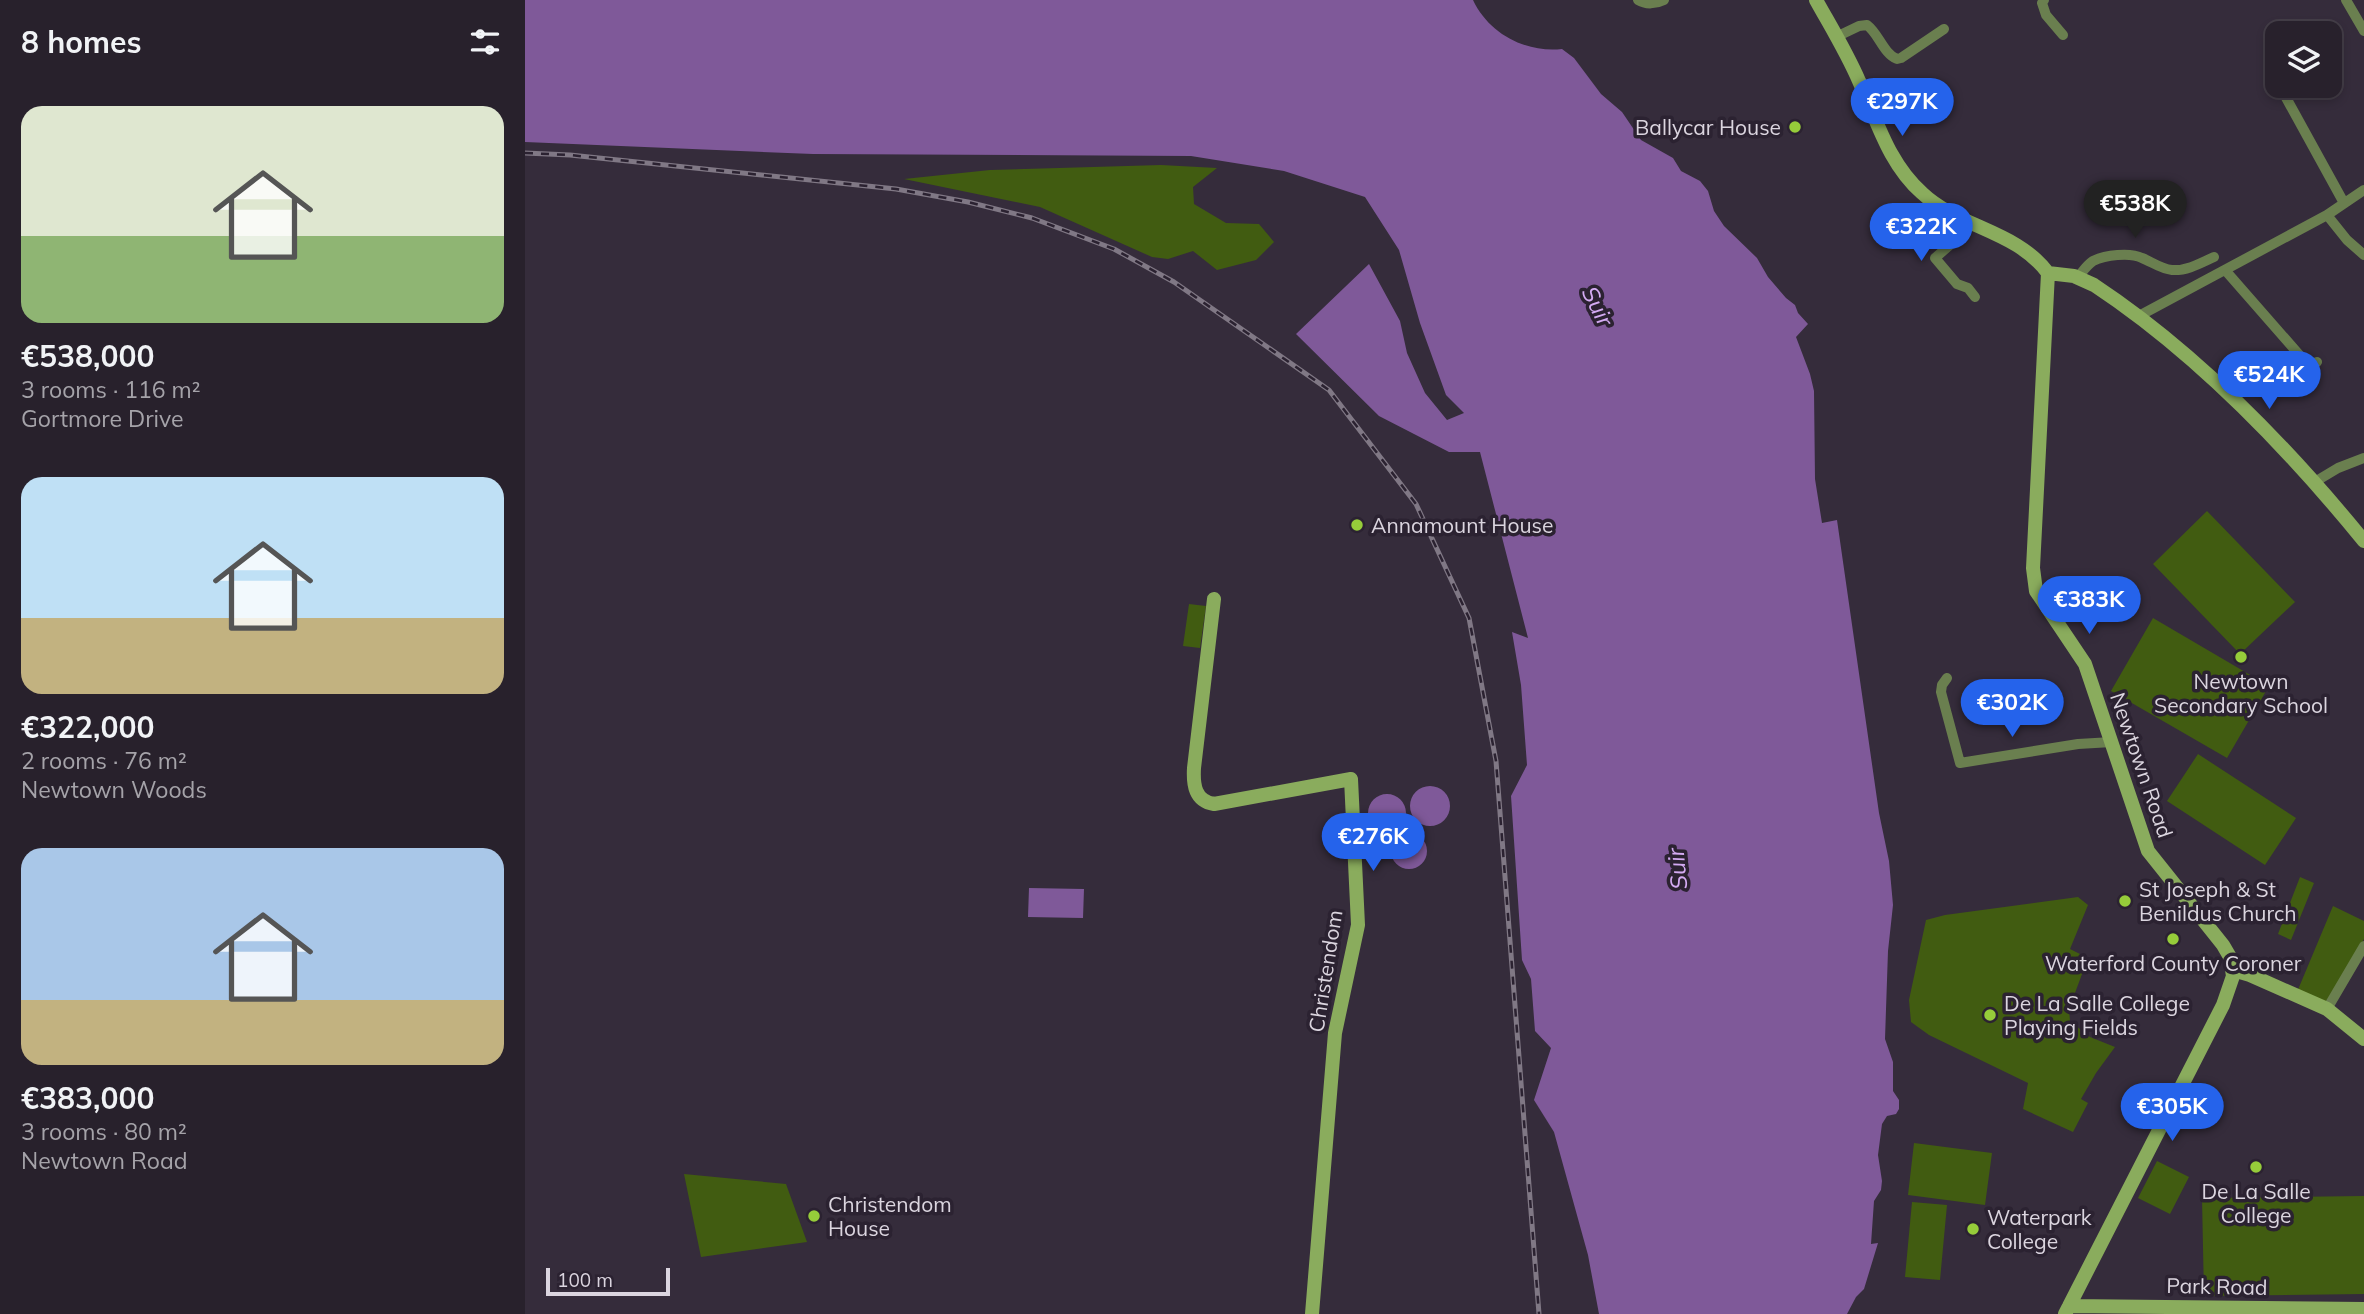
<!DOCTYPE html>
<meta charset="utf-8">
<style>
:root{--surface:#28212c;--page:#342e38;--text:#f1f3f6;--muted:#a5a3a9;--line:#443e48;--accent:#2563eb}
body{margin:0;font-family:Mulish,sans-serif;background:var(--page);color:var(--text);height:100vh;display:flex;flex-direction:column;font-size:26px;white-space:nowrap}
*{box-sizing:border-box;margin:0}
p{font-size:23px;color:var(--muted)}
.icon{flex:none;width:38px;height:38px;fill:none;stroke:currentColor;stroke-width:2;stroke-linecap:round;stroke-linejoin:round}
.map{position:relative;flex:1;overflow:hidden}
.side{display:flex;flex-direction:column;background:var(--surface);width:525px}
.side>*{flex:none}
.controls{position:absolute;left:1740px;top:21px;display:grid;gap:14px}
.controls a{display:grid;place-items:center;width:77px;height:77px;border-radius:14px;background:var(--surface);box-shadow:0 4px 10px #0003,0 0 0 2px var(--line);font-size:35px}
.scale{position:absolute;left:21px;bottom:18px;width:124px;box-sizing:border-box;padding-left:7px;border:4px solid #dbd5df;border-top:0;font-size:19px;line-height:24px;white-space:nowrap;color:#dbd5df;-webkit-text-stroke:5px #2b2231;paint-order:stroke}
.price{position:absolute;translate:-50% -60px;padding:0 16px;border-radius:24px;background:var(--accent);color:#fff;font-size:23px;line-height:46px;filter:drop-shadow(0 2px 4px #0008)}
.price::after{content:'';position:absolute;left:50%;top:42px;width:21px;height:16px;margin-left:-10px;background:inherit;clip-path:polygon(0 0,100% 0,50% 100%)}
.price.current{background:#222;color:#fff}
ul{padding:0;list-style:none}
li{display:grid;align-content:center;gap:14px;height:371px;padding:0 21px}
li span{display:grid;place-items:center;height:217px;border-radius:21px;color:#555}
li>.icon{margin-inline-start:auto}
span .icon{width:126px;height:126px;fill:#fffc;stroke-width:1}
li b{font-size:30px}
h2{display:flex;justify-content:space-between;align-items:center;height:84px;padding:0 21px;font-size:30px}
main{display:flex;flex:1;min-height:0}
.map>svg:first-child{display:block}
.green{fill:#415c11}
.water{fill:#7f5999}
.lines{fill:none;stroke-linecap:round;stroke-linejoin:round}
.street{stroke:#6a7f4f;stroke-width:10}
.secondary{stroke:#8aac5d;stroke-width:14}
.rail-casing{stroke:#807885;stroke-width:5}
.rail{stroke:#2b2231;stroke-width:2.5;stroke-dasharray:8;stroke-linecap:butt}
.poi-dot{fill:#96cc3a;stroke:#2b2231;stroke-width:2.5}
.labels{text-anchor:middle;dominant-baseline:central;stroke-width:7;stroke-linejoin:round;paint-order:stroke}
.poi-label{font-size:21px;fill:#dbd5df;stroke:#2b2231;text-anchor:start}
.street-label{font-size:21px;fill:#dbd5df;stroke:#2b2231}
.water-label{font-size:23px;font-style:italic;fill:#d4abf3;stroke:#2b2231}
</style>
<main>
<section class="side">
<h2>8 homes<svg class="icon" aria-label="filters" viewBox="0 0 24 24"><path d="M4 7h16M4 17h16"/><circle cx="9" cy="7" r="2"/><circle cx="15" cy="17" r="2"/></svg></h2>
<ul>
<li><span style="background:linear-gradient(#dfe7d0 60%,#8fb573 0)"><svg class="icon" aria-label="home" viewBox="0 0 24 24"><path d="M3 11l9-7 9 7M6 9v11h12V9"/></svg></span><div><b>€538,000</b><p>3 rooms · 116 m²</p><p>Gortmore Drive</p></div></li>
<li><span style="background:linear-gradient(#bfe0f5 65%,#c2b280 0)"><svg class="icon" aria-label="home" viewBox="0 0 24 24"><path d="M3 11l9-7 9 7M6 9v11h12V9"/></svg></span><div><b>€322,000</b><p>2 rooms · 76 m²</p><p>Newtown Woods</p></div></li>
<li><span style="background:linear-gradient(#a9c7e8 70%,#c2b280 0)"><svg class="icon" aria-label="home" viewBox="0 0 24 24"><path d="M3 11l9-7 9 7M6 9v11h12V9"/></svg></span><div><b>€383,000</b><p>3 rooms · 80 m²</p><p>Newtown Road</p></div></li>
</ul>
</section>
<div class="map">
<svg width="1839" height="1314" viewBox="0 0 1839 1314">
<rect width="100%" height="100%" fill="#352c3b"/>
<path class="green" d="M 636,165 L 692,168 L 668,187 L 669,204 L 701,223 L 734,224 L 749,242 L 731,260 L 692,270 L 668,251 L 643,259 L 627,257 L 515,207 L 379,179 L 465,170 Z
M 1682,511 L 1770,602 L 1715,654 L 1628,564 Z
M 664,604 L 681,606 L 675,648 L 658,646 Z
M 1628,618 L 1744,686 L 1702,758 L 1586,691 Z
M 1673,754 L 1771,818 L 1740,865 L 1642,801 Z
M 1775,877 L 1789,883 L 1766,940 L 1753,934 Z
M 1553,897 L 1563,905 L 1545,949 L 1563,958 L 1544,1009 L 1545,1021 L 1565,1037 L 1590,1047 L 1571,1073 L 1556,1099 L 1563,1103 L 1548,1132 L 1498,1109 L 1503,1083 L 1404,1035 L 1386,1022 L 1384,1000 L 1401,920 L 1420,915 Z
M 1808,906 L 1839,921 L 1839,939 L 1800,1005 L 1772,992 Z
M 1389,1143 L 1467,1153 L 1460,1205 L 1383,1195 Z
M 1632,1161 L 1664,1177 L 1645,1214 L 1613,1198 Z
M 159,1174 L 261,1184 L 282,1242 L 176,1257 Z
M 1839,1196 L 1839,1294 L 1679,1296 L 1677,1198 Z
M 1387,1202 L 1422,1205 L 1415,1280 L 1380,1277 Z"/>
<path class="water" d="M 0,0 L 948,0 C 964,34 1001,53 1037,49 L 1049,58 L 1076,94 L 1097,112 L 1116,140 L 1148,158 L 1156,171 L 1175,181 L 1183,191 L 1189,211 L 1199,226 L 1232,258 L 1243,277 L 1261,298 L 1270,305 L 1273,313 L 1283,324 L 1271,337 L 1285,374 L 1289,391 L 1290,479 L 1297,523 L 1312,520 L 1354,813 L 1364,861 L 1368,905 L 1363,951 L 1360,1039 L 1368,1062 L 1368,1091 L 1374,1100 L 1374,1109 L 1371,1114 L 1362,1116 L 1357,1124 L 1353,1155 L 1357,1181 L 1356,1190 L 1349,1201 L 1346,1244 L 1353,1243 L 1339,1289 L 1331,1297 L 1322,1314 L 1074,1314 L 1063,1255 L 1029,1132 L 1009,1100 L 1026,1048 L 1010,1031 L 1006,979 L 997,960 L 986,796 L 1002,765 L 996,685 L 987,632 L 1003,638 L 955,452 L 924,452 L 854,416 L 771,334 L 844,264 L 875,321 L 882,353 L 900,393 L 922,420 L 939,413 L 921,395 L 895,323 L 874,250 L 840,197 L 759,171 L 666,156 L 288,154 L 0,142 Z
M885 806a20 20 0 1 1 40 0a20 20 0 1 1-40 0Z
M843 813a19 19 0 1 1 38 0a19 19 0 1 1-38 0Z
M866 851a18 18 0 1 1 36 0a18 18 0 1 1-36 0Z
M 504,888 L 559,889 L 558,918 L 503,917 Z"/>
<g class="lines">
<path class="street" d="M 1113,0 C 1121,5 1131,4 1139,0
M 1519,0 L 1517,3 L 1521,15 L 1538,35
M 1821,0 L 1839,31
M 1311,37 L 1334,26 L 1342,25 C 1354,34 1358,53 1372,59 L 1376,58 L 1419,29
M 1759,94 L 1819,203
M 1802,215 L 1822,240 L 1839,255
M 1444,221 L 1434,237 L 1410,258 L 1432,284 L 1443,288 L 1450,297
M 1700,270 L 1784,366 L 1792,362
M 1553,277 C 1558,271 1562,265 1568,261 C 1580,255 1605,252 1617,258 C 1627,262 1636,269 1647,270 C 1662,271 1676,263 1689,257
M 1612,317 L 1802,215 L 1839,190
M 1788,483 L 1813,468 L 1839,458
M 1422,678 L 1417,685 L 1416,692 L 1435,763 L 1553,744 L 1587,742
M 1802,1009 L 1839,946"/>
<path class="secondary" d="M 1291,0 C 1306,27 1322,53 1334,81 C 1352,120 1363,163 1397,193 C 1434,228 1491,230 1523,273
M 1523,273 L 1508,568 L 1511,591 L 1560,664 L 1623,851 L 1698,945 L 1705,957 L 1708,976 L 1698,1005 L 1540,1314
M 1523,273 L 1549,276 L 1569,285 C 1669,351 1763,448 1839,541
M 689,599 L 669,768 C 668,785 670,801 689,804 L 826,779 L 833,925 L 810,1033 L 787,1314
M 1708,970 L 1725,975 L 1802,1009 L 1839,1039
M 1544,1306 L 1839,1309"/>
<defs>
<path id="rail" d="M 0,153 L 45,155 L 371,189 L 443,202 L 507,218 L 589,249 L 649,282 L 804,390 L 891,504 L 944,618 L 971,761 L 1014,1314"/>
</defs>
<use href="#rail" class="rail-casing"/>
<use href="#rail" class="rail"/>
</g>
<g class="poi-dot">
<circle cx="1270" cy="127" r="7"/>
<circle cx="832" cy="525" r="7"/>
<circle cx="1716" cy="657" r="7"/>
<circle cx="1600" cy="901" r="7"/>
<circle cx="1648" cy="939" r="7"/>
<circle cx="1465" cy="1015" r="7"/>
<circle cx="1731" cy="1167" r="7"/>
<circle cx="289" cy="1216" r="7"/>
<circle cx="1448" cy="1229" r="7"/>
</g>
<g class="labels">
<g class="poi-label">
<text x="1256" y="127" text-anchor="end">Ballycar House</text>
<text x="846" y="525">Annamount House</text>
<text x="1716" y="681" text-anchor="middle">Newtown<tspan x="1716" dy="24">Secondary School</tspan></text>
<text x="1614" y="889">St Joseph &amp; St<tspan x="1614" dy="24">Benildus Church</tspan></text>
<text x="1648" y="963" text-anchor="middle">Waterford County Coroner</text>
<text x="1479" y="1003">De La Salle College<tspan x="1479" dy="24">Playing Fields</tspan></text>
<text x="1731" y="1191" text-anchor="middle">De La Salle<tspan x="1731" dy="24">College</tspan></text>
<text x="303" y="1204">Christendom<tspan x="303" dy="24">House</tspan></text>
<text x="1462" y="1217">Waterpark<tspan x="1462" dy="24">College</tspan></text>
</g>
<g class="street-label">
<text transform="translate(1617 765) rotate(71)">Newtown Road</text>
<text transform="translate(800 971) rotate(-81)">Christendom</text>
<text transform="translate(1692 1286) rotate(1)">Park Road</text>
</g>
<g class="water-label">
<text transform="translate(1073 306) rotate(63)">Suir</text>
<text transform="translate(1152 869) rotate(-96)">Suir</text>
</g>
</g>
</svg>
<div class="controls">
<a><svg class="icon" aria-label="layers" viewBox="0 0 24 24"><path d="M12 4l9 5-9 5-9-5zM3 14l9 5 9-5"/></svg></a>
</div>
<div class="scale">100 m</div>
<b class="price" style="left:1377px;top:138px">€297K</b>
<b class="price current" style="left:1610px;top:240px">€538K</b>
<b class="price" style="left:1396px;top:263px">€322K</b>
<b class="price" style="left:1744px;top:411px">€524K</b>
<b class="price" style="left:1564px;top:636px">€383K</b>
<b class="price" style="left:1487px;top:739px">€302K</b>
<b class="price" style="left:848px;top:873px">€276K</b>
<b class="price" style="left:1647px;top:1143px">€305K</b>
</div>
</main>
